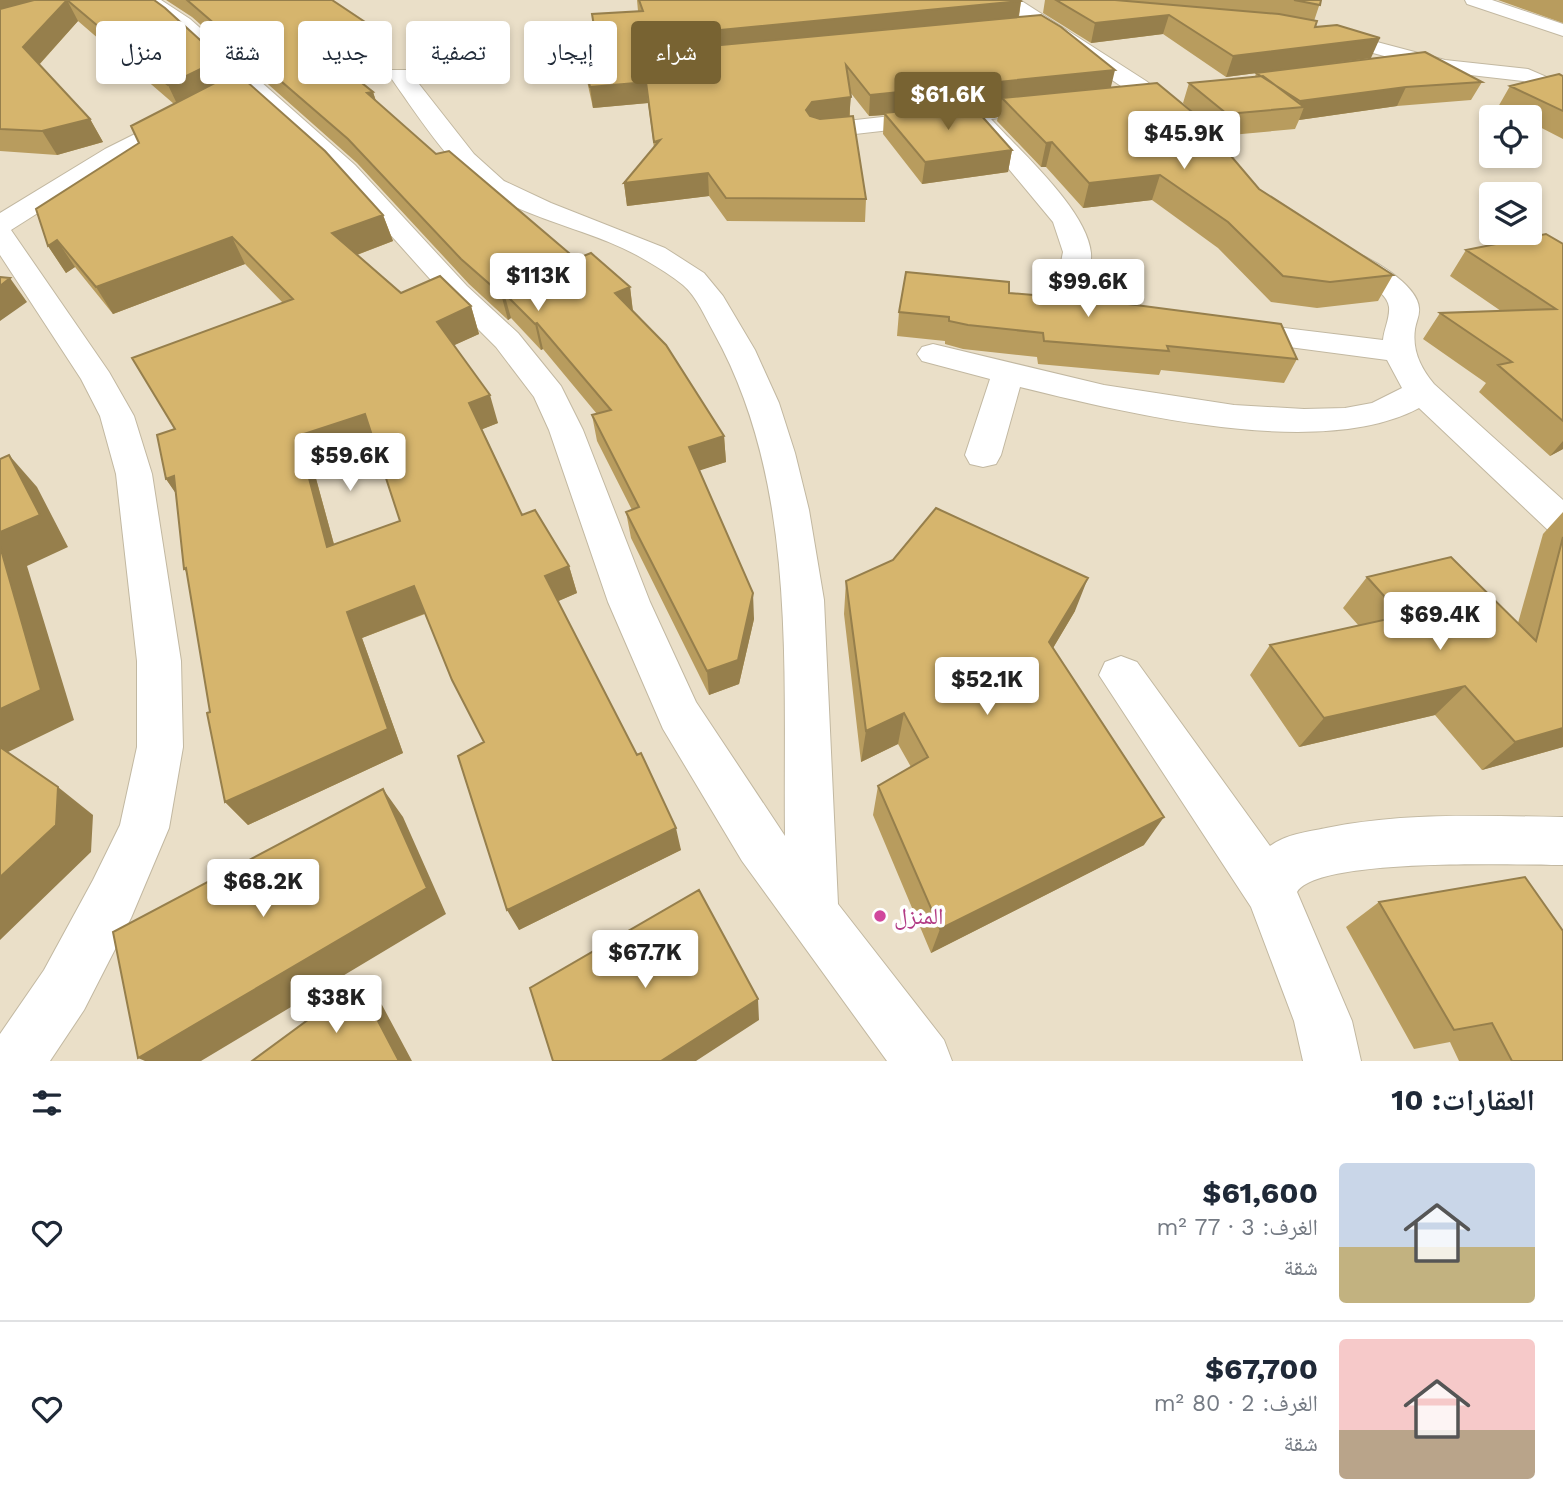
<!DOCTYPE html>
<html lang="ar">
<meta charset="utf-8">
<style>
:root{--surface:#fff;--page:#f2f2f3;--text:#1f2937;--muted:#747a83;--line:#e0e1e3;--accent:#786332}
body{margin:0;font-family:"Work Sans","Noto Naskh Arabic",sans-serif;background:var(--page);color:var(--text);direction:rtl;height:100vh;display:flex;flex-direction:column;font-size:26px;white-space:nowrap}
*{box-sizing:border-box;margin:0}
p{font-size:23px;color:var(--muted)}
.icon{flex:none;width:38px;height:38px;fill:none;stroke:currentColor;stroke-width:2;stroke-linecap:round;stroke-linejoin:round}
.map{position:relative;height:1061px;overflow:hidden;direction:ltr}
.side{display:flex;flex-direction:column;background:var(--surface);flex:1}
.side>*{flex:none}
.hud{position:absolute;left:21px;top:21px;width:700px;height:63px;direction:rtl;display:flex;gap:14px}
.fabs{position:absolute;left:1479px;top:105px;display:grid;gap:14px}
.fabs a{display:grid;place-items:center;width:63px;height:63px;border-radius:7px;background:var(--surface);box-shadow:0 4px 10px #0003;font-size:35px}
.price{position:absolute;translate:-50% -60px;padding:0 16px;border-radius:7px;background:#fff;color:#222;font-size:23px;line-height:46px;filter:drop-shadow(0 2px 4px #0008)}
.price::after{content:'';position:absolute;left:50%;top:42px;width:21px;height:16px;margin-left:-10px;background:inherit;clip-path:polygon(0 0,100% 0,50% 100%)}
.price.active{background:var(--accent);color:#fff}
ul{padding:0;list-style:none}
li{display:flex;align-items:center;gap:21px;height:175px;padding:0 28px}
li+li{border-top:2px solid var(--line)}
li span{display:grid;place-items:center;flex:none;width:196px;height:140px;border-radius:7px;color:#555}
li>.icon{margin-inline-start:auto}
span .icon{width:84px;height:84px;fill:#fffc;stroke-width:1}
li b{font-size:30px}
h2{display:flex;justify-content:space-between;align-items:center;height:84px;padding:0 28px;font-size:30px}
.pill{padding:0 24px;border-radius:7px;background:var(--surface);box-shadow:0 4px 10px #0003;font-size:24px;line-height:63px}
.pill.active{background:var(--accent);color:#fff}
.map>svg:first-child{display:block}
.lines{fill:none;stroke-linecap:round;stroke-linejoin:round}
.minor-casing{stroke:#c2b8a1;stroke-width:2}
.minor{fill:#fff;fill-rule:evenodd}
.wall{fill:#b89c5e;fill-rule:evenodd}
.shaded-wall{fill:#967f4c}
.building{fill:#d6b56d;stroke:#967f4c;stroke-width:2;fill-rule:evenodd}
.hotel-dot{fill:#d1479c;stroke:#fff;stroke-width:2.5}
.labels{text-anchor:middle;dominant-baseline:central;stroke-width:7;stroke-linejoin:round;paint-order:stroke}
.near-hotel-label{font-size:23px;fill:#b23c85;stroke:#fff;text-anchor:start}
</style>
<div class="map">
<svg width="1563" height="1061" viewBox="0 0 1563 1061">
<rect width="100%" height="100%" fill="#eadfc8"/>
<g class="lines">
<defs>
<path id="minor" d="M 140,0 L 161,0 L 190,19 L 355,165 L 467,286 L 518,333 L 561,386 L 583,430 L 650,602 L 696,702 L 785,836 C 783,669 798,484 714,333 C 705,317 697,297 683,285 C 672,276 659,268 647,261 C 598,231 537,223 487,192 C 453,171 413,109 389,75 L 392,70 L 408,70 L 474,154 L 504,181 L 551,203 L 665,248 L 704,273 L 723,296 L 755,350 L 779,403 L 795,453 L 809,510 L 824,600 L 838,904 L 944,1040 L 952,1061 L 887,1061 L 742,861 L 663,729 L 608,602 L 549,430 L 534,397 L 496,347 L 447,298 L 337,175 L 176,27 Z
M 1003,0 L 1020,0 L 1146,81 L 1191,116 L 1188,121 L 1172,121 L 1004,6 Z
M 1465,0 L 1492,0 L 1563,24 L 1563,36 L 1467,4 Z
M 1324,28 L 1445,60 L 1528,69 L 1563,84 L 1563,99 L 1523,81 L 1444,72 L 1317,38 L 1314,34 L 1317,30 Z
M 1052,98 L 1060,100 L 1063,105 L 1060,110 L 991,119 C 1020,151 1087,210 1091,253 C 1092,267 1088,282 1084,296 L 1098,303 L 1128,309 L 1132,315 L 1128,321 C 1103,328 1069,318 1054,297 L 1063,252 L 1053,222 L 969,121 L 820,138 L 812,136 L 808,131 L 812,126 L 820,124 Z
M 185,109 L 193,111 L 196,116 L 193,121 L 123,159 L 11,230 L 109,372 L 134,416 L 152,474 L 181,661 L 183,747 L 169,828 L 131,918 L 84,1010 L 50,1061 L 0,1061 L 0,1034 L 44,970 L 93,880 L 120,825 L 137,747 L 137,661 L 116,474 L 100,416 L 81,379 L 0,255 L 0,213 L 105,149 Z
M 1345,249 C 1366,254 1418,284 1419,308 C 1420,315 1416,322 1415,329 C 1412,351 1421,368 1434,384 L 1563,500 L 1563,536 L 1550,532 L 1419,408 C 1320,461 1126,413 1020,387 L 1001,455 L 996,464 L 983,467 L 970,464 L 965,455 L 990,379 L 922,361 L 917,354 L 922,347 L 933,344 L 1104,385 L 1234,405 L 1304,409 L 1345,408 L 1372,403 L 1402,388 L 1387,360 L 1235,340 L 1224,338 L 1220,331 L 1224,324 L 1235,322 L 1383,340 C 1384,329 1390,318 1389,307 C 1387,286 1342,274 1331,257 L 1335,251 Z
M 1121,656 L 1137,662 L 1270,846 C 1286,834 1307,832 1326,828 C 1405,812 1484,816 1563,817 L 1563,865 C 1520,865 1318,857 1297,892 L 1352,1021 L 1361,1061 L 1303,1061 L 1294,1021 L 1251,907 L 1099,675 L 1105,662 Z"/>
</defs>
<use href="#minor" class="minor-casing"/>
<use href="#minor" class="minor"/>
</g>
<path class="wall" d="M 0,0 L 154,0 L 228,76 L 383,215 L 393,241 L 357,255 L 401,293 L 471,306 L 479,334 L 454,345 L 498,423 L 482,429 L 522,515 L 569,566 L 577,593 L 558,601 L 681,850 L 519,930 L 484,743 L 425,614 L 362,638 L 403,753 L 248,825 L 225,802 L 187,573 L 184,569 L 176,493 L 166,479 L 175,429 L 283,303 L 245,264 L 113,314 L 75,267 L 66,273 L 48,246 L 174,104 L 78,21 L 39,65 L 90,119 L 103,142 L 57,155 L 0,151 ZM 375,442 L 400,521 L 334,544 L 312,464 Z
M 166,0 L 332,0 L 378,48 L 337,63 L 373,92 L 376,101 L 436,154 L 576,259 L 630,287 L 633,311 L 724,436 L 726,462 L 699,470 L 754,619 L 739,684 L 709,695 L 631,538 L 626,512 L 632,510 L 597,441 L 592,415 L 597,414 L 543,349 L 541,350 L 511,318 L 508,320 L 469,284 L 357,163 L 192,17 Z
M 637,0 L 1020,0 L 1021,1 L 1019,17 L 1111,87 L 1196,115 L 1183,103 L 1189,83 L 1255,77 L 1256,73 L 1482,82 L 1471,100 L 1397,106 L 1299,120 L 1295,129 L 1220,136 L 1197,116 L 1259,189 L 1393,275 L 1378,301 L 1317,308 L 1271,302 L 1218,248 L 1152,200 L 1083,208 L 1046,167 L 1041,167 L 997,121 L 1001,102 L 972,105 L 1012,150 L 1008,172 L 922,184 L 883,134 L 884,115 L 869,116 L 850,92 L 850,116 L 866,199 L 865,222 L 727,221 L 709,196 L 627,206 L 624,183 L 654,148 L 648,103 L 593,108 L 585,72 L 582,52 L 598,51 L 638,11 Z
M 1045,0 L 1321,0 L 1314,21 L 1315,27 L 1371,58 L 1226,77 L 1163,34 L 1091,43 L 1043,13 Z
M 1498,0 L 1563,0 L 1563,23 Z
M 1563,76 L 1563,139 L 1530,122 L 1530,117 L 1519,117 L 1498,107 L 1510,86 Z
M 1563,244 L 1563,449 L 1550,456 L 1479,392 L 1486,383 L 1423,339 L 1440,313 L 1501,311 L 1450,276 L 1466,250 Z
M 1009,293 L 1297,359 L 1284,383 L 1161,370 L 1159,375 L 1038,364 L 1037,357 L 963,349 L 945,344 L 945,341 L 897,336 L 899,312 Z
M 1563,512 L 1563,747 L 1482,770 L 1435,715 L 1299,747 L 1250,675 L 1270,645 L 1359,626 L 1343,608 L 1367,577 L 1518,623 L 1543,534 Z
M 846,581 L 1075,611 L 1053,648 L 1144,845 L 931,953 L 873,815 L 878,786 L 911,767 L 898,744 L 861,762 L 844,614 Z
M 1379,902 L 1563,1061 L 1459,1061 L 1450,1042 L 1414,1049 L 1346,927 Z"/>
<path class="shaded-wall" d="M 0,0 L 68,0 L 0,16 Z
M 67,0 L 78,21 L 35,69 L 23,47 Z
M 1021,1 L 1018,20 L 640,57 L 634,46 L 638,38 Z
M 1169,15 L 1163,34 L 1091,43 L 1095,23 Z
M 371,26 L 378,48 L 323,68 L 316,46 Z
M 1380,38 L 1371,58 L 1226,77 L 1233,56 Z
M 221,59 L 230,81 L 179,108 L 168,85 Z
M 1115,70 L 1110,91 L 1002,98 L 1001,102 L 886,114 L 884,113 L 884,115 L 869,116 L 870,95 Z
M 646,82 L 648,103 L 593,108 L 590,87 Z
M 1406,87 L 1397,106 L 1299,120 L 1304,107 L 1298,108 L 1300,101 Z
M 373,92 L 380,114 L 367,93 Z
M 851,97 L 849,118 L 811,123 L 806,110 L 812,102 Z
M 90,119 L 103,142 L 57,155 L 42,131 Z
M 1052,142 L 1046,167 L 1041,167 L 1046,143 Z
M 1012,150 L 1008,172 L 922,184 L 925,162 Z
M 708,173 L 709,196 L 627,206 L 624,183 Z
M 1160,175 L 1152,200 L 1083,208 L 1089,183 Z
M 383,215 L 393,241 L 343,260 L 332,233 Z
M 232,237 L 245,264 L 113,314 L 96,287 Z
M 57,240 L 75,267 L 66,273 L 48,246 Z
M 10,278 L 27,302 L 0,321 L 0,286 Z
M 630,287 L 633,313 L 615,293 Z
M 504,293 L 511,318 L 508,320 L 501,294 Z
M 471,306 L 479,334 L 446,349 L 437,322 Z
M 537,323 L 543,349 L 541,350 L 535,324 Z
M 490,395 L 498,423 L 478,431 L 469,403 Z
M 365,414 L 377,441 L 312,464 L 342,574 L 327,547 L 298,436 Z
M 724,436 L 726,462 L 692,473 L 689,447 Z
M 1563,441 L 1563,449 L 1550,456 Z
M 9,455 L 37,487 L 68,547 L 27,566 L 74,720 L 6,753 L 0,749 L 0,532 Z
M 174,476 L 185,507 L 166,479 Z
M 569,566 L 577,593 L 554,603 L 545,576 Z
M 1088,578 L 1075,611 L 1037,675 L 1049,642 Z
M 414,586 L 426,613 L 362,638 L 403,753 L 248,825 L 225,802 L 347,612 Z
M 753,593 L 754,619 L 739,684 L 709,695 L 707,671 Z
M 1465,686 L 1435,715 L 1299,747 L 1324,718 Z
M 904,713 L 898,744 L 861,762 L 866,731 Z
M 1563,728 L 1563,747 L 1482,770 L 1515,742 Z
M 58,787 L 93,815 L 91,852 L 0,940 L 0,877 Z
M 383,789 L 403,817 L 446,914 L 201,1061 L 145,1061 L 138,1058 Z
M 1164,817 L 1144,845 L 931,953 L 940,929 Z
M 676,828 L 681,850 L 519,930 L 507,910 Z
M 358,983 L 382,1005 L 412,1061 L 399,1061 Z
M 758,999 L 759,1020 L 696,1061 L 661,1061 Z"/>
<path class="building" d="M 34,0 L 154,0 L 165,8 L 221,59 L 168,85 L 67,0 L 23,47 L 90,119 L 42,131 L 0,129 L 0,9 Z
M 187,0 L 332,0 L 371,26 L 316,46 L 373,92 L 367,93 L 436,154 L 449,151 L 576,259 L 591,253 L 630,287 L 615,293 L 666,345 L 724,436 L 689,447 L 753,593 L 738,660 L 707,671 L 626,512 L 639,507 L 592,415 L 611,410 L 537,323 L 535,324 L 504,293 L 501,294 L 461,259 L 348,139 Z
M 639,0 L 1020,0 L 1021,1 L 638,38 L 634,46 L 638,50 L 646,52 L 1041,15 L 1061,27 L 1115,70 L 870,95 L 846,65 L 851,97 L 812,102 L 806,110 L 810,116 L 820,119 L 853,116 L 866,199 L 726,198 L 708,173 L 624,183 L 660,140 L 654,142 L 646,82 L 590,87 L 582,52 L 598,51 L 592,14 L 643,11 Z
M 1056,0 L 1115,0 L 1279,14 L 1317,21 L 1315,27 L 1337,25 L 1380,38 L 1233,56 L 1169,15 L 1095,23 Z
M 1294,0 L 1321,0 L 1320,5 Z
M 1425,52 L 1482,82 L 1406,87 L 1300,101 L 1256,73 Z
M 236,72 L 325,151 L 383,215 L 332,233 L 401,293 L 440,276 L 471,306 L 437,322 L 490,395 L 469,403 L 522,515 L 535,510 L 569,566 L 545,576 L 637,755 L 641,753 L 676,828 L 507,910 L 458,756 L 484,742 L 452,680 L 414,586 L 347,612 L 388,729 L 225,802 L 207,713 L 210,712 L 186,568 L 184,569 L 174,476 L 166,479 L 157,435 L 175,429 L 132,358 L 293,299 L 232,237 L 96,287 L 57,240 L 48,246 L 36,209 L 139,143 L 131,126 ZM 365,414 L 400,521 L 327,547 L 298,436 Z
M 1559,74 L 1563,76 L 1563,111 L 1510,86 Z
M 1263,76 L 1304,107 L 1227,114 L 1189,83 Z
M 1157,83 L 1197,116 L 1259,189 L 1393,275 L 1330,282 L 1283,276 L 1228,222 L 1160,175 L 1089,183 L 1052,142 L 1046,143 L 1002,98 Z
M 971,104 L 1012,150 L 925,162 L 884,113 Z
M 1546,234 L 1563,244 L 1563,421 L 1498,365 L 1512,362 L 1440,313 L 1556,309 L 1466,250 Z
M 906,272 L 1009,282 L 1009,293 L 1105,301 L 1281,324 L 1297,359 L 1167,346 L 1169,351 L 1044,341 L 1043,333 L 968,325 L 949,321 L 949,317 L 899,312 Z
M 0,277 L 10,278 L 0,286 Z
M 9,455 L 40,515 L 0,532 L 0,459 Z
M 936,508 L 1088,578 L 1049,642 L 1164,817 L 940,929 L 878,786 L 928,757 L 904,713 L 866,731 L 846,581 L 893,560 Z
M 1563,537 L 1563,728 L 1515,742 L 1465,686 L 1324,718 L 1270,645 L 1402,616 L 1367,577 L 1451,557 L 1536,641 Z
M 0,546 L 41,690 L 0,709 Z
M 0,747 L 58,787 L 56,825 L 0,877 Z
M 383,789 L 427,888 L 138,1058 L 113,932 Z
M 1525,877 L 1563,931 L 1563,1061 L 1512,1061 L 1492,1023 L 1454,1030 L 1379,902 Z
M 699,890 L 758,999 L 661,1061 L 553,1061 L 530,988 Z
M 358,983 L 399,1061 L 252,1061 Z"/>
<circle class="hotel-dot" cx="880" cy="916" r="7"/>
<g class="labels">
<g class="near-hotel-label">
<text x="894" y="916">المنزل</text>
</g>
</g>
</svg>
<div class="fabs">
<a><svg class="icon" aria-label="locate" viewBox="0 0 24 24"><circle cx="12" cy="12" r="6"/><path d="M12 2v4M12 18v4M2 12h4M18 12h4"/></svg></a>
<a><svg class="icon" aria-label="layers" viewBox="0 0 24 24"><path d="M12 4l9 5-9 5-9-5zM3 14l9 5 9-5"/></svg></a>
</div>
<b class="price active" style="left:948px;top:132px">$61.6K</b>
<b class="price" style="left:1184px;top:171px">$45.9K</b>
<b class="price" style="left:538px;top:313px">$113K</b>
<b class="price" style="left:1088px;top:319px">$99.6K</b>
<b class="price" style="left:350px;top:493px">$59.6K</b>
<b class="price" style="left:1440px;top:652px">$69.4K</b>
<b class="price" style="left:987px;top:717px">$52.1K</b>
<b class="price" style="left:263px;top:919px">$68.2K</b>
<b class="price" style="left:645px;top:990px">$67.7K</b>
<b class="price" style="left:336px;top:1035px">$38K</b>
<div class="hud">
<a class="pill active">شراء</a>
<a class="pill">إيجار</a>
<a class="pill">تصفية</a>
<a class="pill">جديد</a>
<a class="pill">شقة</a>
<a class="pill">منزل</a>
</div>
</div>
<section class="side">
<h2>العقارات: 10<svg class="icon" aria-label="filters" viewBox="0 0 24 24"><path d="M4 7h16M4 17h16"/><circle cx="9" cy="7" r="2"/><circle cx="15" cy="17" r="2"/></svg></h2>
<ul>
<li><span style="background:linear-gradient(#c9d6e8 60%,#c2b280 0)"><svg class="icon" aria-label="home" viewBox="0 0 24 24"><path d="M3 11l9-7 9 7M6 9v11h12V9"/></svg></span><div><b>$61,600</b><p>الغرف: 3 · 77 m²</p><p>شقة</p></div><svg class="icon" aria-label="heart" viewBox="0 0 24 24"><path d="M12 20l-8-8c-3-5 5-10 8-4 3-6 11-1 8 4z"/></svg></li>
<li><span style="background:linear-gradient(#f6c9c9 65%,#b9a48a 0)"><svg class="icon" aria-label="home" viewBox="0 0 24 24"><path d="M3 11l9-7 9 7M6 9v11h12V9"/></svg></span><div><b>$67,700</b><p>الغرف: 2 · 80 m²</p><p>شقة</p></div><svg class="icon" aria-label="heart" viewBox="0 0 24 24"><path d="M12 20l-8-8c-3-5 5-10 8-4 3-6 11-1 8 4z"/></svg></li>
</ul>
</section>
